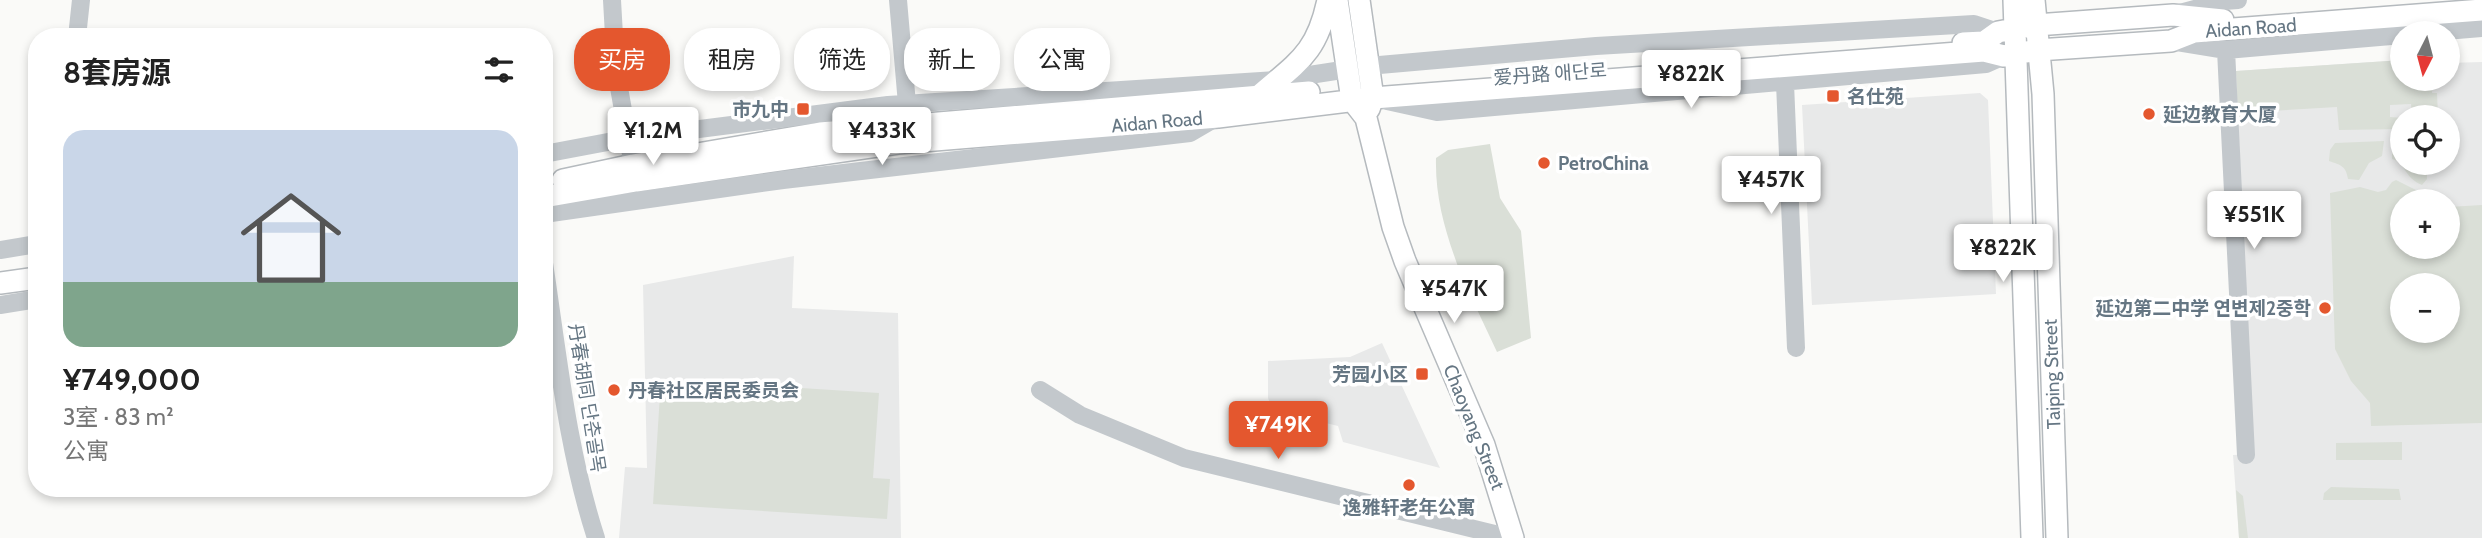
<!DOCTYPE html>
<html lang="zh">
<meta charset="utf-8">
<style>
:root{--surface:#fff;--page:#f2f2f2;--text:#222;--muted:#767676;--line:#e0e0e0;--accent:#e4572e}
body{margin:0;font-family:Cabin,"Noto Sans SC","Noto Sans KR",sans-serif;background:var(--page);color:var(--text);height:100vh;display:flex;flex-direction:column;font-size:26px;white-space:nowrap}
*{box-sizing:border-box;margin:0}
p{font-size:23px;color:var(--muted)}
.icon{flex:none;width:38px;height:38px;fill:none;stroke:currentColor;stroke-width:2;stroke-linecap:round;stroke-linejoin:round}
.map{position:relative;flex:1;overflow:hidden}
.sheet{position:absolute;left:28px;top:28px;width:525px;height:469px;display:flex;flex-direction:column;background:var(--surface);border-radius:28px;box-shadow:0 4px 10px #0003}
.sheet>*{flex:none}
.banner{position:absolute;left:574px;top:28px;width:665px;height:63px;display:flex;gap:14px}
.needle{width:46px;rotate:186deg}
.controls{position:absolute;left:2390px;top:21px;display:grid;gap:14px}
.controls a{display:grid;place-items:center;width:70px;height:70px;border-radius:50%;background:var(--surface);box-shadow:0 4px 10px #0003;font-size:35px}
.price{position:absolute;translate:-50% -60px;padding:0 16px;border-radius:7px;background:#fff;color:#222;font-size:23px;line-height:46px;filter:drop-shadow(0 2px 4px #0008)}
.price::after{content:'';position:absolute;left:50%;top:42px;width:21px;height:16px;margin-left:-10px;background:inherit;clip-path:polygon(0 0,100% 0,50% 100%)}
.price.selected{background:var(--accent);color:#fff}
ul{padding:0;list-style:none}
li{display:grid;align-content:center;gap:14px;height:371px;padding:0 35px}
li+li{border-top:2px solid var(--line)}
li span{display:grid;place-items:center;height:217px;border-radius:21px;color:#555}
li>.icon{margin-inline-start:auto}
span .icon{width:126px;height:126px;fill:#fffc;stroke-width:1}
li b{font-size:30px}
h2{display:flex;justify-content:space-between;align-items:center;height:84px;padding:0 35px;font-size:30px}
.pill{padding:0 24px;border-radius:28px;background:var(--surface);box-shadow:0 4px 10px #0003;font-size:24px;line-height:63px}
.pill.selected{background:var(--accent);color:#fff}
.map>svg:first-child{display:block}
.built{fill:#e8e9e9;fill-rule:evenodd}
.green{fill:#dadfd7;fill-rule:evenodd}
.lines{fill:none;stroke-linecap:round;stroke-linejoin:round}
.major-casing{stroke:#b5babe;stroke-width:24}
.minor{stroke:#c3c8cc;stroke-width:18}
.major{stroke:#fff;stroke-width:21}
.poi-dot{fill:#e4572e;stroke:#fff;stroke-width:2.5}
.labels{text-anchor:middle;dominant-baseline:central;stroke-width:7;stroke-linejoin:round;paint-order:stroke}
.street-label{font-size:19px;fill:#657683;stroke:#fff}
.poi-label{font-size:19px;font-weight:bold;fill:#657683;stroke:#fff;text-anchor:start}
</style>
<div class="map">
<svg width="2482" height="538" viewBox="0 0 2482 538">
<rect width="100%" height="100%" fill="#fafaf8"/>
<path class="built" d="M 2403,60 L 2403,79 L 2448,79 L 2448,63 L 2482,62 L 2482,538 L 2239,538 L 2233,455 L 2253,454 L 2236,71 ZM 2403,117 L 2448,117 L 2448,163 L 2403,163 ZM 2403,201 L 2448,201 L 2448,247 L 2403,247 ZM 2403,285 L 2448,285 L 2448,331 L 2403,331 Z
M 1980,93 L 1988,100 L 1996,294 L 1812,305 L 1802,105 Z
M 794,256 L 792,308 L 898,313 L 901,538 L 619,538 L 625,467 L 647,468 L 643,285 Z
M 1382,343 L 1440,468 L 1343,442 L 1338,426 L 1277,411 L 1271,406 L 1268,398 L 1268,361 L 1350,357 Z"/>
<path class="green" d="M 2403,60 L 2403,79 L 2433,79 L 2432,93 L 2437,93 L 2438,117 L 2412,117 L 2411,104 L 2390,105 L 2390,117 L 2403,118 L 2403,129 L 2339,130 L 2337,107 L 2253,112 L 2245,124 L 2238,125 L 2236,71 Z
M 2395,140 L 2403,140 L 2403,163 L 2427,163 L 2427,179 L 2422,185 C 2404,178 2406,163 2392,159 L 2392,149 Z
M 2384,141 L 2382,156 L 2369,163 L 2359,180 L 2348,179 C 2346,166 2341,165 2329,161 L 2330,150 L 2335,143 Z
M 1490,144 L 1500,198 L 1521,231 L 1531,338 L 1497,352 L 1473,301 L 1492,297 L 1489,273 L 1460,272 C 1446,234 1435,199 1436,158 L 1448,150 Z
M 2396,180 L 2420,192 L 2419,201 L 2403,201 L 2403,247 L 2448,247 L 2448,207 L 2482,205 L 2482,423 L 2371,426 L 2370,403 L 2351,381 L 2335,349 L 2330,193 L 2360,187 L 2378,192 L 2386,190 L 2392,182 ZM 2448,285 L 2448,331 L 2403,331 L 2403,285 Z
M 661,379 L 879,393 L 873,478 L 890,479 L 887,519 L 653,504 Z
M 2402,442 L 2402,460 L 2336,460 L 2336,443 Z
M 2331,487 L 2399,489 L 2401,500 L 2323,500 L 2324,493 Z
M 2236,490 L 2243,496 L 2248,538 L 2239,538 Z"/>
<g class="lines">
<defs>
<path id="major" d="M 1337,0 L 1352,100 L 1366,118 L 1393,227 L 1405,261 L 1484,445 L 1513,538
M 1359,0 L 1373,98 L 1369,109
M 2014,0 L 2032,538
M 2034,0 L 2043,94 L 2057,538
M 1963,43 L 1984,42 L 1998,32 L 2036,25 L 2173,15 L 2223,20
M 1260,95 C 1298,62 1317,53 1328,0
M 563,180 L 633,165 L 820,133 L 1309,92
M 544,197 L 636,181 L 898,143 L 1218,117 L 1373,98 L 1984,51 L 2004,56 L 2038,50 L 2171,41 L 2194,32 L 2482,10
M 0,283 L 37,278"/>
</defs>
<use href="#major" class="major-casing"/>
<path class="minor" d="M 612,0 L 616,71 L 635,177
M 898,0 L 907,104
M 2180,13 L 2224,1 L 2238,0
M 2421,33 L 2482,28
M 77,37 L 81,0
M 2171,41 L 2226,50 L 2403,35
M 2226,50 L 2246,455
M 1785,83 L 1796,348
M 1387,101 L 1437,112 L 1986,64 L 2004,56
M 544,154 L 629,138 L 888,105 L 1277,80 L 1368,66 L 1596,46 L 1974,24 L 1998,32
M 544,214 L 783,180 L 1190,133 L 1214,119
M 0,250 L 37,244
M 544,263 C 558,355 567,449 596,538
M 0,305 L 37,299
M 1040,390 L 1080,415 L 1184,458 L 1511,538"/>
<use href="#major" class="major"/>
</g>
<g class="poi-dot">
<rect x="1826" y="89" width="14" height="14" rx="3.5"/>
<rect x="796" y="102" width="14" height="14" rx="3.5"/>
<circle cx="2149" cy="114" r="7"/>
<circle cx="1544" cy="163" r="7"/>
<circle cx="2325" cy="308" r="7"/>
<rect x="1415" y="367" width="14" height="14" rx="3.5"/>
<circle cx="614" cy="390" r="7"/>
<circle cx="1409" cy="485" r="7"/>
</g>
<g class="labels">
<g class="street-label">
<text transform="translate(2251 28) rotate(-4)">Aidan Road</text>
<text transform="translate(1550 74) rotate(-4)">爱丹路 애단로</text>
<text transform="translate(1157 122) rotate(-5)">Aidan Road</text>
<text transform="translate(2052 374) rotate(-92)">Taiping Street</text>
<text transform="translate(587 398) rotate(81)">丹春胡同 단춘골목</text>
<text transform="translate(1474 427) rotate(68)">Chaoyang Street</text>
</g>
<g class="poi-label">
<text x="1847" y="96">名仕苑</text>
<text x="789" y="109" text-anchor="end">市九中</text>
<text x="2163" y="114">延边教育大厦</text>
<text x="1558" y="163">PetroChina</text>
<text x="2311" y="308" text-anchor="end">延边第二中学 연변제2중학</text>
<text x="1408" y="374" text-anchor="end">芳园小区</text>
<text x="628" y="390">丹春社区居民委员会</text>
<text x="1409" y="507" text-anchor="middle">逸雅轩老年公寓</text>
</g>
</g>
</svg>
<div class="controls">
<a><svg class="needle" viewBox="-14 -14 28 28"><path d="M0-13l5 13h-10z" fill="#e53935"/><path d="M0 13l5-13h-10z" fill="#767676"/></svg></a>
<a><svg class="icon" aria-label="locate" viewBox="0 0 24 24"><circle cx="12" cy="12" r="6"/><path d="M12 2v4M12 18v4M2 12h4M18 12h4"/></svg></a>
<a>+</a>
<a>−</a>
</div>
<b class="price" style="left:1691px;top:110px">¥822K</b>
<b class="price" style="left:653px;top:167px">¥1.2M</b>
<b class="price" style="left:882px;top:167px">¥433K</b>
<b class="price" style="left:1771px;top:216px">¥457K</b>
<b class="price" style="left:2254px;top:251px">¥551K</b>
<b class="price" style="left:2003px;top:284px">¥822K</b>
<b class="price" style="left:1454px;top:325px">¥547K</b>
<b class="price selected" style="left:1278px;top:461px">¥749K</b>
<div class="banner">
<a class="pill selected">买房</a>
<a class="pill">租房</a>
<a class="pill">筛选</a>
<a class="pill">新上</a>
<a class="pill">公寓</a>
</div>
<section class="sheet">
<h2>8套房源<svg class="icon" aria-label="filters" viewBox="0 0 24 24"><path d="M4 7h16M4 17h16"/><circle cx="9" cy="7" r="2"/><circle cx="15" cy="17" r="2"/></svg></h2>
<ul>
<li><span style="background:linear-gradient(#c9d6e8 70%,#7fa58c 0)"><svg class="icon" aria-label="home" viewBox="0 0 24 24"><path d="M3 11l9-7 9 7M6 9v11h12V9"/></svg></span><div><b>¥749,000</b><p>3室 · 83 m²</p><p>公寓</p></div></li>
</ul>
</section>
</div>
